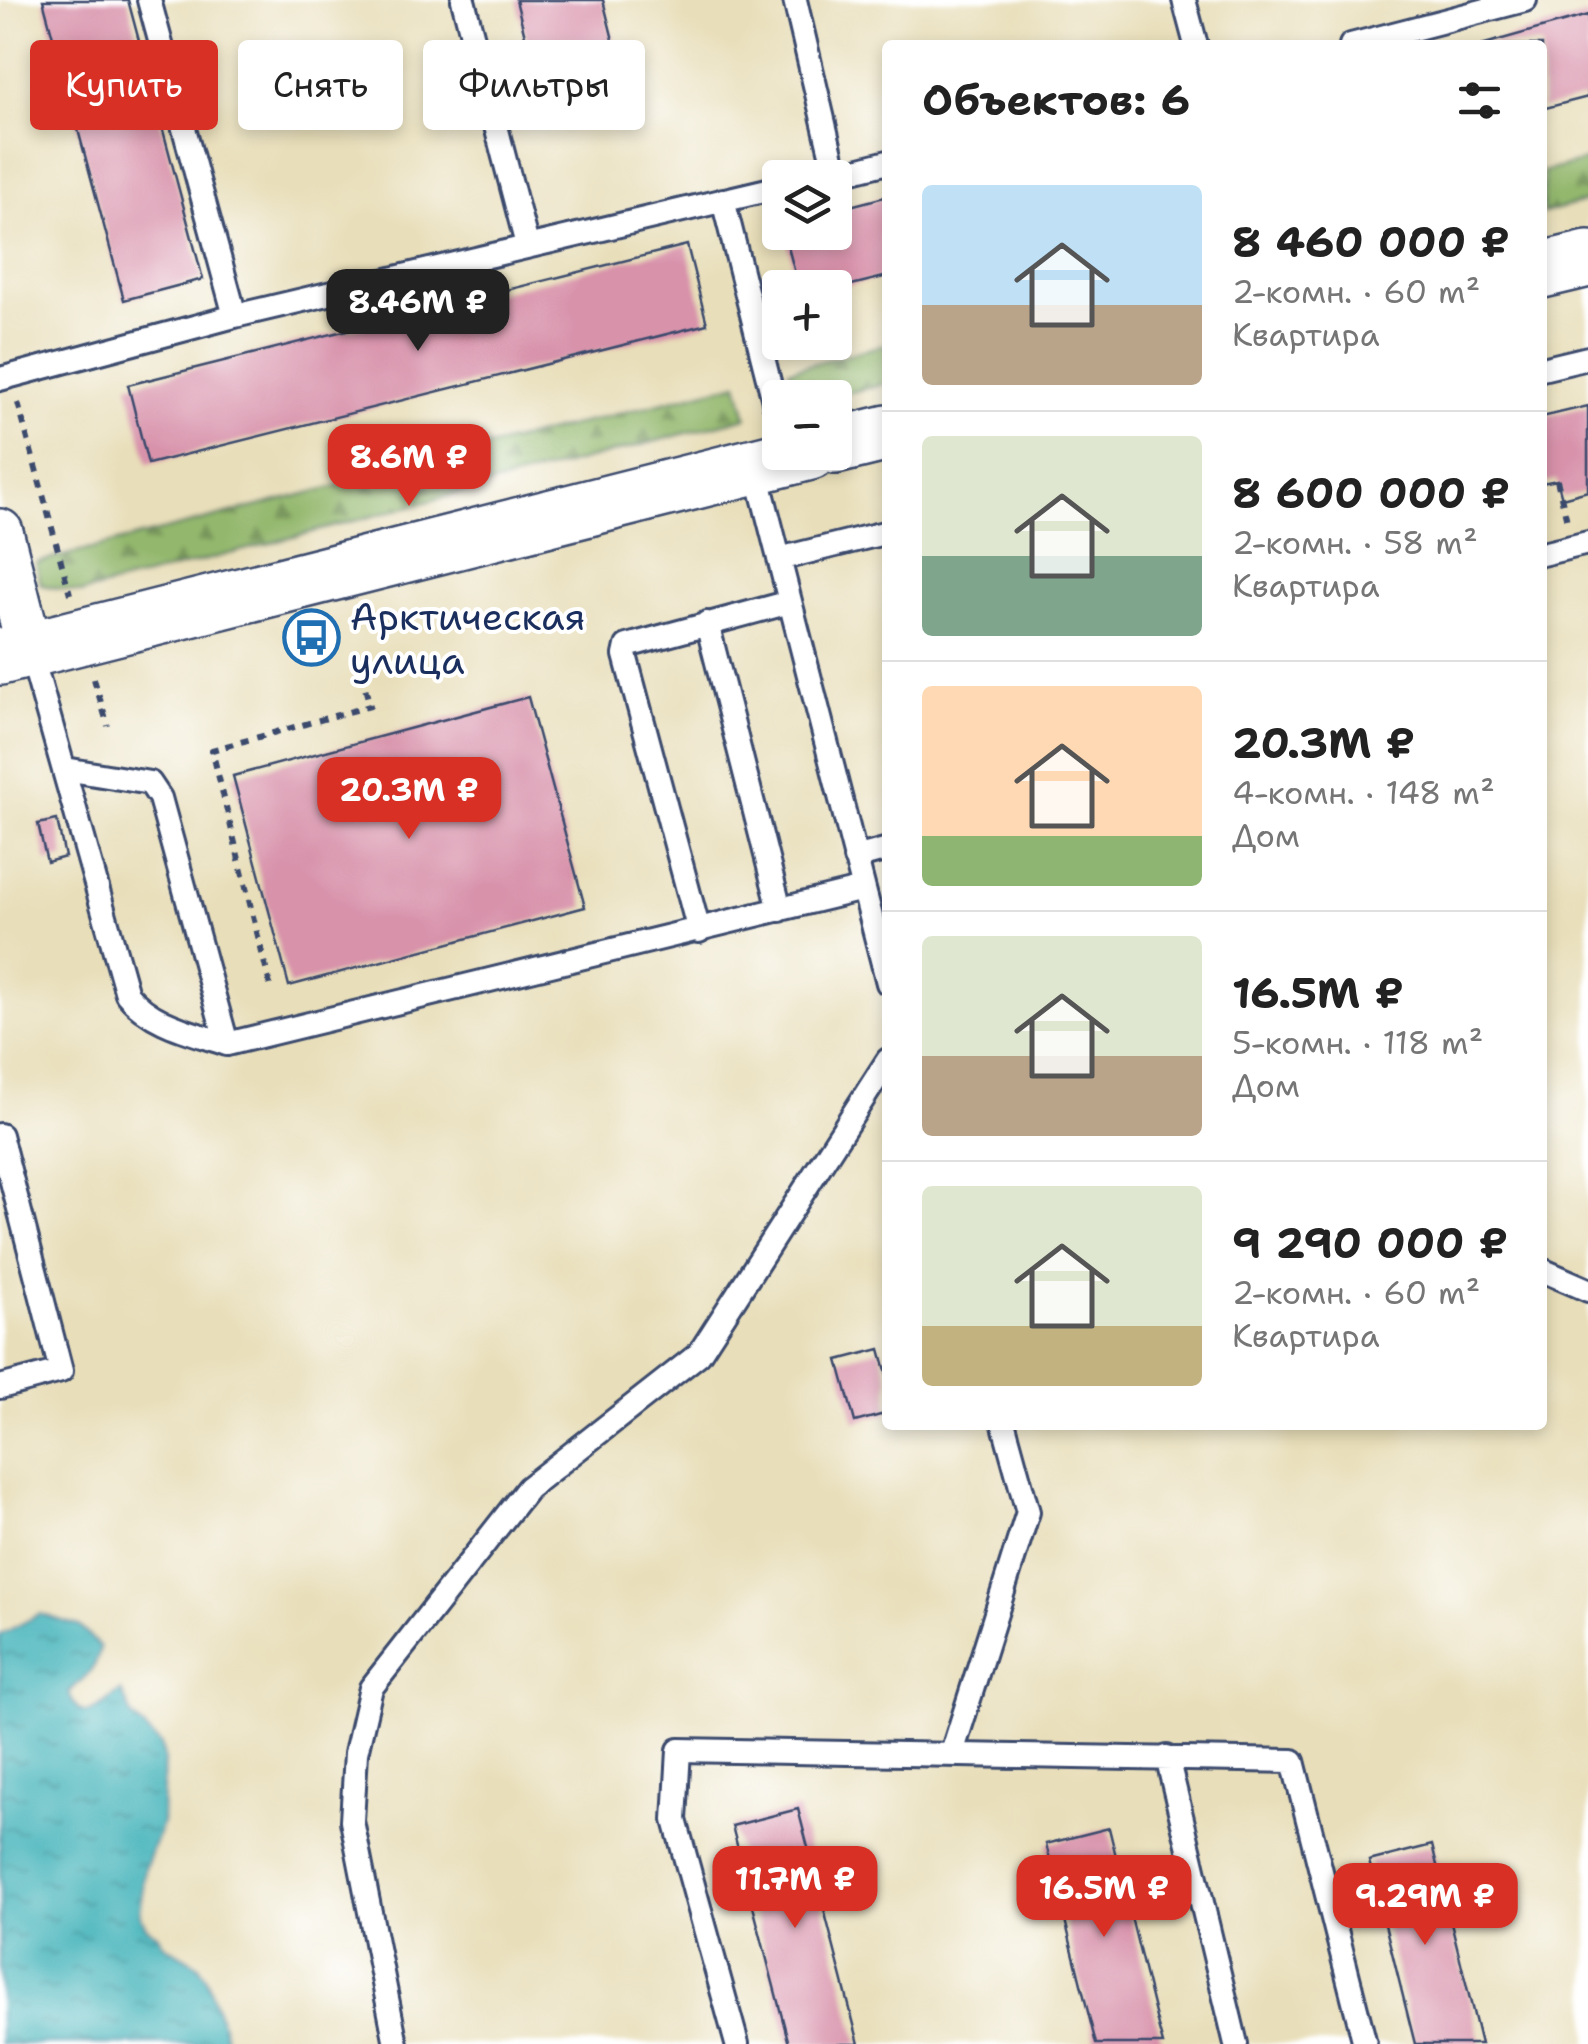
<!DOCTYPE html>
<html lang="ru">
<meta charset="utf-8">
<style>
:root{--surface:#fff;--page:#f2f2f2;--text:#222;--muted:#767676;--line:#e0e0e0;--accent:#d93025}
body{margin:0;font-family:"Shantell Sans",sans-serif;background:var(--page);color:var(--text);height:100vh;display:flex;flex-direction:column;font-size:38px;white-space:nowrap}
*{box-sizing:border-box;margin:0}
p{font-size:32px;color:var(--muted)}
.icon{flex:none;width:55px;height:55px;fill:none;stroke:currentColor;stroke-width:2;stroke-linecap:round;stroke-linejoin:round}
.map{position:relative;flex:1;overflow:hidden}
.details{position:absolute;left:882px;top:40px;width:665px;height:1390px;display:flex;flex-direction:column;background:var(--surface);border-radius:10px;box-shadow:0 5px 15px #0003}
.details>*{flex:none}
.top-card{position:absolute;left:30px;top:40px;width:702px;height:90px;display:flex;gap:20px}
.buttons{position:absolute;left:762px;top:160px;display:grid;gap:20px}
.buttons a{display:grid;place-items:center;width:90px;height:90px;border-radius:10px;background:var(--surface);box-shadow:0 5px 15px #0003;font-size:50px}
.price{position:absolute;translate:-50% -85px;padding:0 22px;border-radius:20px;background:var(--accent);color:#fff;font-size:32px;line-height:65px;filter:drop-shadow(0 2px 5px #0008)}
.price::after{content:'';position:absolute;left:50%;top:60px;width:30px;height:22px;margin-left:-15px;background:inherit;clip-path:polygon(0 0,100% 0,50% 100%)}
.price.current{background:#222;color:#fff}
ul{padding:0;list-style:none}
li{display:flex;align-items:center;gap:30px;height:250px;padding:0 40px}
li+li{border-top:2px solid var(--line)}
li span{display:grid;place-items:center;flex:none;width:280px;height:200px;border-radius:10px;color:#555}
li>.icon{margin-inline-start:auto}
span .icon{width:120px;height:120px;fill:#fffc;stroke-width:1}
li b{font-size:42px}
h2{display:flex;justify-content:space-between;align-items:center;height:120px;padding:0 40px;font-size:42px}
.chip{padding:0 35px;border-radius:10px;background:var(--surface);box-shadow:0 5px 15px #0003;font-size:35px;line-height:90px}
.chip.current{background:var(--accent);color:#fff}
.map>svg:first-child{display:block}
.forest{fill:url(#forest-firs);stroke:#577365;stroke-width:2.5}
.water{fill:url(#water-ripples);stroke:#2e718c;stroke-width:2.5}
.building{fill:#d892aa}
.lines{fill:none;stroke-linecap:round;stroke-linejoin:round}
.lane-casing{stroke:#3a496c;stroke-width:28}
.street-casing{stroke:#3a496c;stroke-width:50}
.secondary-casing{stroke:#3a496c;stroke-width:60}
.path{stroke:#3a496c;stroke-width:6;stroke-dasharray:8 8;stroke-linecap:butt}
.lane{stroke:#fff;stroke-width:22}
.street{stroke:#fff;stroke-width:45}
.secondary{stroke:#fff;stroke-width:55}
.labels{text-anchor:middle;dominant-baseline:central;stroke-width:8;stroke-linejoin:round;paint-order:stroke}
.poi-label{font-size:38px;fill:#1b2f5e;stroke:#fff;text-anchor:start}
</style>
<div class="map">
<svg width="1588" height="2044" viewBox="0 0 1588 2044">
<defs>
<pattern id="forest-firs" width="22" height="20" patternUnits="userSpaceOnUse" patternTransform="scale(2.5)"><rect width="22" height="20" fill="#93b76c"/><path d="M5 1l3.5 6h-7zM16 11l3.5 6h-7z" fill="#77955c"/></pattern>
<pattern id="water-ripples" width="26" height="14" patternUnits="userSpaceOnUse" patternTransform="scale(2.5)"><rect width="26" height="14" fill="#42b3b9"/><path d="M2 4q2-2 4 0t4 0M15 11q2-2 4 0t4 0" fill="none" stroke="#36929a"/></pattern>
</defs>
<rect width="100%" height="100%" fill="#fff"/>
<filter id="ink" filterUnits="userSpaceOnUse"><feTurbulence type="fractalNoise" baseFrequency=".01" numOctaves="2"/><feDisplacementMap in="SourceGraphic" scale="20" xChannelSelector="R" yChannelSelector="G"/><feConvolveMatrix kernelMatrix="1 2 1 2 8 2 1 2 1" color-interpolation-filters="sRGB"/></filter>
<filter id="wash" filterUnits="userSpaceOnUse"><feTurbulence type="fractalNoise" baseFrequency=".0048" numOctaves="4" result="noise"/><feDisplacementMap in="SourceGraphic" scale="40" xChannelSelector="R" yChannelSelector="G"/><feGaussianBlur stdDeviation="2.25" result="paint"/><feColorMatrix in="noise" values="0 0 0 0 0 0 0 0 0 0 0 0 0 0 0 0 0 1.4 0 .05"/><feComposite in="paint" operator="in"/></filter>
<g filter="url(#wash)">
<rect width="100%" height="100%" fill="#e8deb9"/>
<path class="forest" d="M 1588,160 L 1588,201 L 1543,213 L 1543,172 Z
M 887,344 L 887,383 L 832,397 L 796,397 L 789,370 Z
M 738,383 L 747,417 L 82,593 L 41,585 L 36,563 Z"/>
<path class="water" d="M 40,1614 L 79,1626 L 100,1647 C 97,1671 84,1676 69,1693 C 82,1731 102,1703 121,1691 L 133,1717 L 161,1745 L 164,1758 L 162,1824 L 145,1869 L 140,1914 L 146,1927 L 157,1934 L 164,1945 L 198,1965 L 206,1976 L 228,2044 L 0,2044 L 0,1635 Z"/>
<g id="blocks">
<path class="building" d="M 43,0 L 128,0 L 203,279 L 124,300 Z
M 516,0 L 603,0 L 617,56 L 535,76 Z
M 1588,15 L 1588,97 L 1542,109 L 1542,45 L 1481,45 Z
M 888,196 L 888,276 L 835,289 L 799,288 L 784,232 L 835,232 L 835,210 Z
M 687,245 L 707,324 L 148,464 L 128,385 Z
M 1588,406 L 1588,491 L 1562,498 L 1557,480 L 1542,483 L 1542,417 Z
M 528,697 L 585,907 L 289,986 L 233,776 Z
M 57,820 L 65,857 L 47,862 L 38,824 Z
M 880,1349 L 888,1378 L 888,1413 L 855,1422 L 838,1360 Z
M 798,1809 L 859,2044 L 789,2044 L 732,1826 Z
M 1109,1828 L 1158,2026 L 1163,2044 L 1096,2044 L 1046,1844 Z
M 1432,1845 L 1481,2044 L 1415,2044 L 1369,1861 Z"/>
</g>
</g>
<g filter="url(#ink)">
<use href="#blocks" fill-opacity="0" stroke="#3a496c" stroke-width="2.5"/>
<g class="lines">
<defs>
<path id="lane" d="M 149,0 L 235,316
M 463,0 L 527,245
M 795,0 L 836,175
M 1184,0 L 1196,45
M 1351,45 L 1525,0
M 825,178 L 888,162
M 723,200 L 780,425
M 1542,369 L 1588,358
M 0,379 L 235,316 L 780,187
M 755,465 L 888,983
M 1542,554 L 1588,543
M 779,559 L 888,532
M 707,623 L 780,910
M 30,650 L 127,994 C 152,1025 191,1032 227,1044 L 863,889
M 65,769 L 150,783 L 160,798 L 227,1044
M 855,858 L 888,849
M 699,931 L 625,655 L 627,646 L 790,602
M 0,1135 L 61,1371 L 0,1387
M 1542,1270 L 1588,1290
M 952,1753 L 1028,1512 L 1004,1425
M 1167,1757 L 1236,2044
M 396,2044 L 352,1821 L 356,1753 L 371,1688 L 528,1488 L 699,1354 L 888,1060
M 737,2044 L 675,1820 L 679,1750 L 1293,1761 L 1365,2044"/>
<path id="street" d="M 0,532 L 30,650"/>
<path id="secondary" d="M 1542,270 L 1588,259
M 835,446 L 888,433
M 0,657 L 810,452"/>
</defs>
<use href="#lane" class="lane-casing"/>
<use href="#street" class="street-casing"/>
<use href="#secondary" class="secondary-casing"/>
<path class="path" d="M 18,403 L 70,594
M 1557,480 L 1567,521
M 94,679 L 108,726
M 270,985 L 212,750 L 370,706 L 359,665"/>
<use href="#lane" class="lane"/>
<use href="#street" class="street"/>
<use href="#secondary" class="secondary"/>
</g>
</g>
<defs>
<symbol id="bus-ring" viewBox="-11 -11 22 22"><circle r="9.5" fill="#fff" stroke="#1f6fb2" stroke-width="1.5"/><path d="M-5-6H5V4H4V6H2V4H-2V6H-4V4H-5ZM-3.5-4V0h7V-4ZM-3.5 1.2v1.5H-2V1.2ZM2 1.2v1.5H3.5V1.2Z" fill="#1f6fb2"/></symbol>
</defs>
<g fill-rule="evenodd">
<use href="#bus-ring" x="280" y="606" width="63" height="63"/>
</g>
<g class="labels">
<g class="poi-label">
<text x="350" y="616">Арктическая<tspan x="350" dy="44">улица</tspan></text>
</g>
</g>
</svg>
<div class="buttons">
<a><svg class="icon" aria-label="layers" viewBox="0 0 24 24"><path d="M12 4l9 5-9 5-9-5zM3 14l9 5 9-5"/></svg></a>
<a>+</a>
<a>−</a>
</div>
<b class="price current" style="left:418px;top:354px">8.46M ₽</b>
<b class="price" style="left:409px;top:509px">8.6M ₽</b>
<b class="price" style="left:409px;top:842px">20.3M ₽</b>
<b class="price" style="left:795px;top:1931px">11.7M ₽</b>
<b class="price" style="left:1104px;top:1940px">16.5M ₽</b>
<b class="price" style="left:1425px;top:1948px">9.29M ₽</b>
<div class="top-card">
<a class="chip current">Купить</a>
<a class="chip">Снять</a>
<a class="chip">Фильтры</a>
</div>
<section class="details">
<h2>Объектов: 6<svg class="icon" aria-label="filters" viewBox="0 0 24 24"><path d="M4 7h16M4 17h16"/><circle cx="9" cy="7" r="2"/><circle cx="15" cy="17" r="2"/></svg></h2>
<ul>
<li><span style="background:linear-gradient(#bfe0f5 60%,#b9a48a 0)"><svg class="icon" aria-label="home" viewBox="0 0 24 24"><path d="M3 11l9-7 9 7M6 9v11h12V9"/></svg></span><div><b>8 460 000 ₽</b><p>2-комн. · 60 m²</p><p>Квартира</p></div></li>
<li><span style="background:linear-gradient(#dfe7d0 60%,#7fa58c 0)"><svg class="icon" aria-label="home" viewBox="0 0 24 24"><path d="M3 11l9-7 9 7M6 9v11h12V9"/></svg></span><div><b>8 600 000 ₽</b><p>2-комн. · 58 m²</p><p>Квартира</p></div></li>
<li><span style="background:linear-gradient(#ffd9b3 75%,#8fb573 0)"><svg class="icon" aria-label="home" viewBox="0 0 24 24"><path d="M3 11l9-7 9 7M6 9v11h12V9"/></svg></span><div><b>20.3M ₽</b><p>4-комн. · 148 m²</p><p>Дом</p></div></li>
<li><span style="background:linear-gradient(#dfe7d0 60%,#b9a48a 0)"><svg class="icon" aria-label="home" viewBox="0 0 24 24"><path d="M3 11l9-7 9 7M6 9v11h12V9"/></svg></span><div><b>16.5M ₽</b><p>5-комн. · 118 m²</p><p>Дом</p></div></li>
<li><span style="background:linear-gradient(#dfe7d0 70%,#c2b280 0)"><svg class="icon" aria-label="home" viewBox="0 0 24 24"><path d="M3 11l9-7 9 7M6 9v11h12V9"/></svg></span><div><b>9 290 000 ₽</b><p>2-комн. · 60 m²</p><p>Квартира</p></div></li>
</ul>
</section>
</div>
